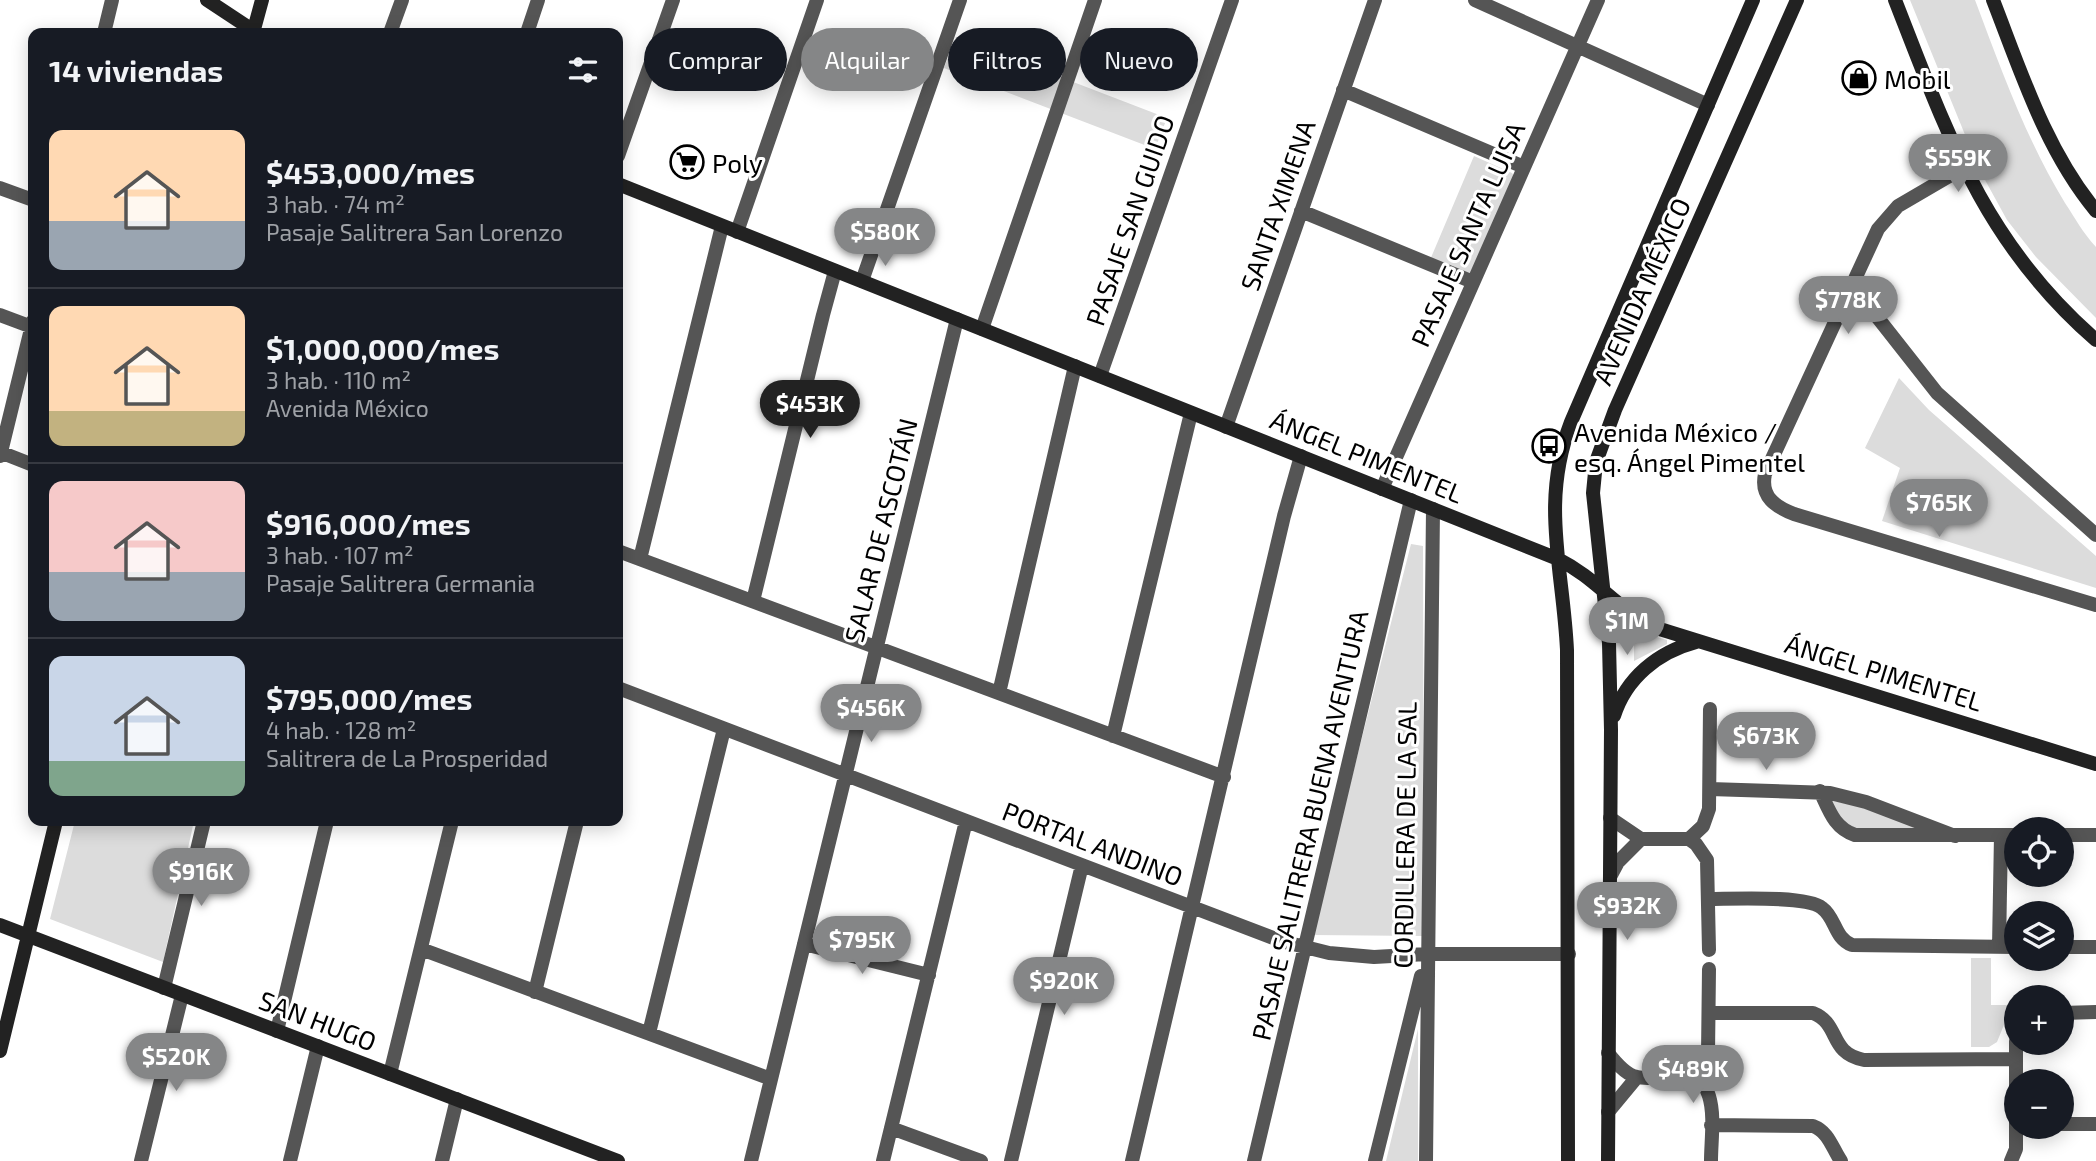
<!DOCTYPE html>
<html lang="es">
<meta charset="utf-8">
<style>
:root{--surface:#171b24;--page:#242831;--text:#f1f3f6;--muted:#9ea1a6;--line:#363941;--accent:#858687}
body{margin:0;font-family:"Exo 2",sans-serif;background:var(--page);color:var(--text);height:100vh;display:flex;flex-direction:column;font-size:26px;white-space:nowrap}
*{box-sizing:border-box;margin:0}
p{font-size:23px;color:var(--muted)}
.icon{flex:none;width:38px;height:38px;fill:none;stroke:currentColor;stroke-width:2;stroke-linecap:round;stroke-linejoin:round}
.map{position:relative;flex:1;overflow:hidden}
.drawer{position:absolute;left:28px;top:28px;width:595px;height:798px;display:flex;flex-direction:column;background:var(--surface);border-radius:14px;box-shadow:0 4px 18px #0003}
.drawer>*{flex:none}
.hud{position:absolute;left:644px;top:28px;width:665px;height:63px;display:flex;gap:14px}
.fabs{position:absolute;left:2004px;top:817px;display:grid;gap:14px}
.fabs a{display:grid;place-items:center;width:70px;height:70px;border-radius:50%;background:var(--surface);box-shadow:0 4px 18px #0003;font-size:35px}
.price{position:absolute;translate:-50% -60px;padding:0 16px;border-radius:24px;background:var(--accent);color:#fff;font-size:23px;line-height:46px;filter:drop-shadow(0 2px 4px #0008)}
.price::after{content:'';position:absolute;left:50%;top:42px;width:21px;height:16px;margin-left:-10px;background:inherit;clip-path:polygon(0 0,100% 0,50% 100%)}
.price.selected{background:#222;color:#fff}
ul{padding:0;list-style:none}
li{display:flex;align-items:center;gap:21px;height:175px;padding:0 21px}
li+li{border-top:2px solid var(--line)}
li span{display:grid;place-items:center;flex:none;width:196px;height:140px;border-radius:14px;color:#555}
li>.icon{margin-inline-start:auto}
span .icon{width:84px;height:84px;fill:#fffc;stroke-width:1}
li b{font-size:30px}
h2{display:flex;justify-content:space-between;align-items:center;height:84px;padding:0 21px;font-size:30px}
.tag{padding:0 24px;border-radius:32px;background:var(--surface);box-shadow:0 4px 18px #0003;font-size:24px;line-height:63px}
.tag.selected{background:var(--accent);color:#fff}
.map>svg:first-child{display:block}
.green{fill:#dcdcdc}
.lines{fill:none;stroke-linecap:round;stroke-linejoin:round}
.street{stroke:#555;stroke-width:14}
.secondary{stroke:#222;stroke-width:14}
.labels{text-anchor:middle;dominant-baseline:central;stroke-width:6;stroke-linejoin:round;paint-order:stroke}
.poi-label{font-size:26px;fill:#000;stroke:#fff;text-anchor:start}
.street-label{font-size:26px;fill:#000;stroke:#fff}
</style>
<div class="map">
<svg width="2096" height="1161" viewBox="0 0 2096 1161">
<rect width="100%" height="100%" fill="#fff"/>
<path class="green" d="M 1910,0 L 1975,0 C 2001,69 2026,139 2065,203 C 2075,218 2083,233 2096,247 L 2096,318 L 2036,257 L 2007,220 L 1979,169 Z
M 956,37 L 1167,118 L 1155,149 L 944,68 Z
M 1474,156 L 1512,173 L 1514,176 L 1472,275 L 1430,260 Z
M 1899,378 L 1929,410 L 2096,556 L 2096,588 L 1882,521 L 1900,468 L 1865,448 Z
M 1411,544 L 1423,546 L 1424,936 L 1312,935 Z
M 1634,630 L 1667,640 L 1667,644 L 1634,661 Z
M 1830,800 L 1867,808 L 1924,830 L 1862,831 L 1844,823 Z
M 75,821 L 194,821 L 163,962 L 50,919 Z
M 1971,958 L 1991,958 L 1991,1005 L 2012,1005 L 1997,1042 L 1989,1047 L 1971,1047 Z
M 1418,1029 L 1418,1161 L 1386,1161 Z"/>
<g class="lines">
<path class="street" d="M 1475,0 L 1708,105
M 104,33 L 112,0
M 390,33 L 402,0
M 527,33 L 538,0
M 1343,90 L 1524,167
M 618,156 L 673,0
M 1963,168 L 1898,206 L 1878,229 L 1765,474 C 1760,497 1776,507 1794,514 L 2096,605
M 0,188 L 33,200
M 1301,211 L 1473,282
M 737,232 L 817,0
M 862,281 L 960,0
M 1852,285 L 1937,393 L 2096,535
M 0,315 L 32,327
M 982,329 L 1095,0
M 1100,376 L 1232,0
M 1226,427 L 1375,0
M 0,452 L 33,465
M 0,456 L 33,321
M 1382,489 L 1598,0
M 618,551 L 1224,777
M 640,559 L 722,226
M 753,601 L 823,315 L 835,271
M 618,688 L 1281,941 L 1329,953 L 1374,957 L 1427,954 L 1569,954
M 999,693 L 1075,366
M 1113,736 L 1191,413
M 1710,789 L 1830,793 L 1866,802 L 1955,836
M 1820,791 C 1829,810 1834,828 1855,835 L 2016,835
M 1610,818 L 1641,839 L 1689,839 L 1703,826 L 1709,809 L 1710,709
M 2062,835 L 2096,835
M 1689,839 L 1696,844 L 1707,860 L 1709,950
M 1610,877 L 1618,862 L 1641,839
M 1709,899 C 1732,899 1807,895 1822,908 C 1836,918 1834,938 1852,945 L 2016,947
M 804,944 L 929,975
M 1999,947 L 2001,835
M 2062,947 L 2096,947
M 421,949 L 771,1079
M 164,988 L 204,821
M 535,992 L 577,821
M 1710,1013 L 1813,1013 C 1841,1024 1828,1053 1864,1060 L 2014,1059
M 2062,1013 L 2096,1012
M 277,1031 L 327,821
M 649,1033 L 724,729
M 1608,1053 C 1615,1062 1626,1075 1637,1077 C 1662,1083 1698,1061 1709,1096 C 1715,1115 1711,1141 1711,1161
M 390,1074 L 452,821
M 1689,1075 L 1704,1063 L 1708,1054 L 1709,969
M 1608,1112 L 1637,1077
M 2062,1124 L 2096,1124
M 1711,1125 L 1813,1126 C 1829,1132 1832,1148 1841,1161
M 891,1128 L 981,1161
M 141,1161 L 182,995
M 290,1161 L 318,1046
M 442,1161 L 457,1099
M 751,1161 L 957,319
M 883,1161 L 966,821
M 1011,1161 L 1082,865
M 1132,1161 L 1284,516 L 1301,456
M 1254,1161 L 1411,500
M 1375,1161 L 1421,976
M 1426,1161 L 1433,509
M 2011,1161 L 2016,1149 L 2016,1041"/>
<path class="secondary" d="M 207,0 L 257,33
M 1895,0 C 1947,133 1984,243 2096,340
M 1993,0 C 2021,72 2046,151 2096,211
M 253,33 L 262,0
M 618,184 L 1558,559 C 1594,577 1614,605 1650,626 L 2096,764
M 1614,716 C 1626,678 1658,652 1696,642
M 0,925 L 618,1161
M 0,1051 L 56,821
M 1568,1161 L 1567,650 C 1563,567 1540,503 1571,422 L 1753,0
M 1608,1161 L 1611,730 L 1609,643 L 1593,493 L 1596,462 L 1615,410 L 1797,0"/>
</g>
<defs>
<symbol id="shop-ring" viewBox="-11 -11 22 22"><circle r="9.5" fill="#fff" stroke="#000" stroke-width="1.5"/><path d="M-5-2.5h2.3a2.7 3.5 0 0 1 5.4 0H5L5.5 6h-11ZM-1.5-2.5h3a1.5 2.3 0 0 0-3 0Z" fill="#000"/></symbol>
<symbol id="supermarket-ring" viewBox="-11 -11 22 22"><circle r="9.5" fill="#fff" stroke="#000" stroke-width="1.5"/><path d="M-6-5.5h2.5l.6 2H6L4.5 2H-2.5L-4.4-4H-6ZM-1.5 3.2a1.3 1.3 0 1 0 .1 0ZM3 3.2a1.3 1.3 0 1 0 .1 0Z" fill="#000"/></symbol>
<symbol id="bus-ring" viewBox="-11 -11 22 22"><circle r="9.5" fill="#fff" stroke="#000" stroke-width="1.5"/><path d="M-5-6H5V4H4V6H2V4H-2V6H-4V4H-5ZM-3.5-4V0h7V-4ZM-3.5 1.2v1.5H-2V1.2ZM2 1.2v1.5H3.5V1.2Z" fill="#000"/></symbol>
</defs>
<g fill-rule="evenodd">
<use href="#shop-ring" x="1840" y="59" width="38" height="38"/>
<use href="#supermarket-ring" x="668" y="143" width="38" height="38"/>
<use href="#bus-ring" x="1530" y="427" width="38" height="38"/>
</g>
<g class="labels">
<g class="poi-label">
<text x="1884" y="78">Mobil</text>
<text x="712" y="162">Poly</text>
<text x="1574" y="431">Avenida México /<tspan x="1574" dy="30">esq. Ángel Pimentel</tspan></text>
</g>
<g class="street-label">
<text transform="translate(1277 205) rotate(-71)">SANTA XIMENA</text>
<text transform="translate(1129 220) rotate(-71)">PASAJE SAN GUIDO</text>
<text transform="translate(1467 234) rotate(-66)">PASAJE SANTA LUISA</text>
<text transform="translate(1641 291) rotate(-66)">AVENIDA MÉXICO</text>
<text transform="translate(1367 456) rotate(22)">ÁNGEL PIMENTEL</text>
<text transform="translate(880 530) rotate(-76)">SALAR DE ASCOTÁN</text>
<text transform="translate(1884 672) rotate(17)">ÁNGEL PIMENTEL</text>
<text transform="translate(1309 825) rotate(-77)">PASAJE SALITRERA BUENA AVENTURA</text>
<text transform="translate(1404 835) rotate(-89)">CORDILLERA DE LA SAL</text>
<text transform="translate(1093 843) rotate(21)">PORTAL ANDINO</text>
<text transform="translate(318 1020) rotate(21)">SAN HUGO</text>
</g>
</g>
</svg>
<div class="fabs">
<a><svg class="icon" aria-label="locate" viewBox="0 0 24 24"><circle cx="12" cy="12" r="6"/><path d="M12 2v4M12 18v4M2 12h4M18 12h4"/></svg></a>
<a><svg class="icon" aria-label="layers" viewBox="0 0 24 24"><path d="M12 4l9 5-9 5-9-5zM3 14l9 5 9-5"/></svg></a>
<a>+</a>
<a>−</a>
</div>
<b class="price" style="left:1958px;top:194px">$559K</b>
<b class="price" style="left:885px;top:268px">$580K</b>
<b class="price" style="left:1848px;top:336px">$778K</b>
<b class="price selected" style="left:810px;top:440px">$453K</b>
<b class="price" style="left:1939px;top:539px">$765K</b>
<b class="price" style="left:1627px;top:657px">$1M</b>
<b class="price" style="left:871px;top:744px">$456K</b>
<b class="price" style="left:1766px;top:772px">$673K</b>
<b class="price" style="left:201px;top:908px">$916K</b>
<b class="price" style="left:1627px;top:942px">$932K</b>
<b class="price" style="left:862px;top:976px">$795K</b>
<b class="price" style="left:1064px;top:1017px">$920K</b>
<b class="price" style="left:176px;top:1093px">$520K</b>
<b class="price" style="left:1693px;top:1105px">$489K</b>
<div class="hud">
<a class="tag">Comprar</a>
<a class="tag selected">Alquilar</a>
<a class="tag">Filtros</a>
<a class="tag">Nuevo</a>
</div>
<section class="drawer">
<h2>14 viviendas<svg class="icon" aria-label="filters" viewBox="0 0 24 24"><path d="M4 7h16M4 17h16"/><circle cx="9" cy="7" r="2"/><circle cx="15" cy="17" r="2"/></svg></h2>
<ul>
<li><span style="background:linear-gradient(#ffd9b3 65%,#9aa5b1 0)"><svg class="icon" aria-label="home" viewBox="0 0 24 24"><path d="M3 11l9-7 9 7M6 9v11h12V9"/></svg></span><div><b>$453,000/mes</b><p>3 hab. · 74 m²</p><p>Pasaje Salitrera San Lorenzo</p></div></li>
<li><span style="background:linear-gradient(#ffd9b3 75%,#c2b280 0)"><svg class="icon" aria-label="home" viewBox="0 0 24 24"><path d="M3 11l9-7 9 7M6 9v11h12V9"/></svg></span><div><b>$1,000,000/mes</b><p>3 hab. · 110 m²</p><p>Avenida México</p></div></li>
<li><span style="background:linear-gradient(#f6c9c9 65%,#9aa5b1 0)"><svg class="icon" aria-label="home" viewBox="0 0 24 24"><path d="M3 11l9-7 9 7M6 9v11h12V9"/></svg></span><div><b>$916,000/mes</b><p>3 hab. · 107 m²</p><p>Pasaje Salitrera Germania</p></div></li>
<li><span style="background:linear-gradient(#c9d6e8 75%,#7fa58c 0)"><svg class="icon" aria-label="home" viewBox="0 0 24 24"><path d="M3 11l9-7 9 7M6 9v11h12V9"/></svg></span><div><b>$795,000/mes</b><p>4 hab. · 128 m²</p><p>Salitrera de La Prosperidad</p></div></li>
</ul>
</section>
</div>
